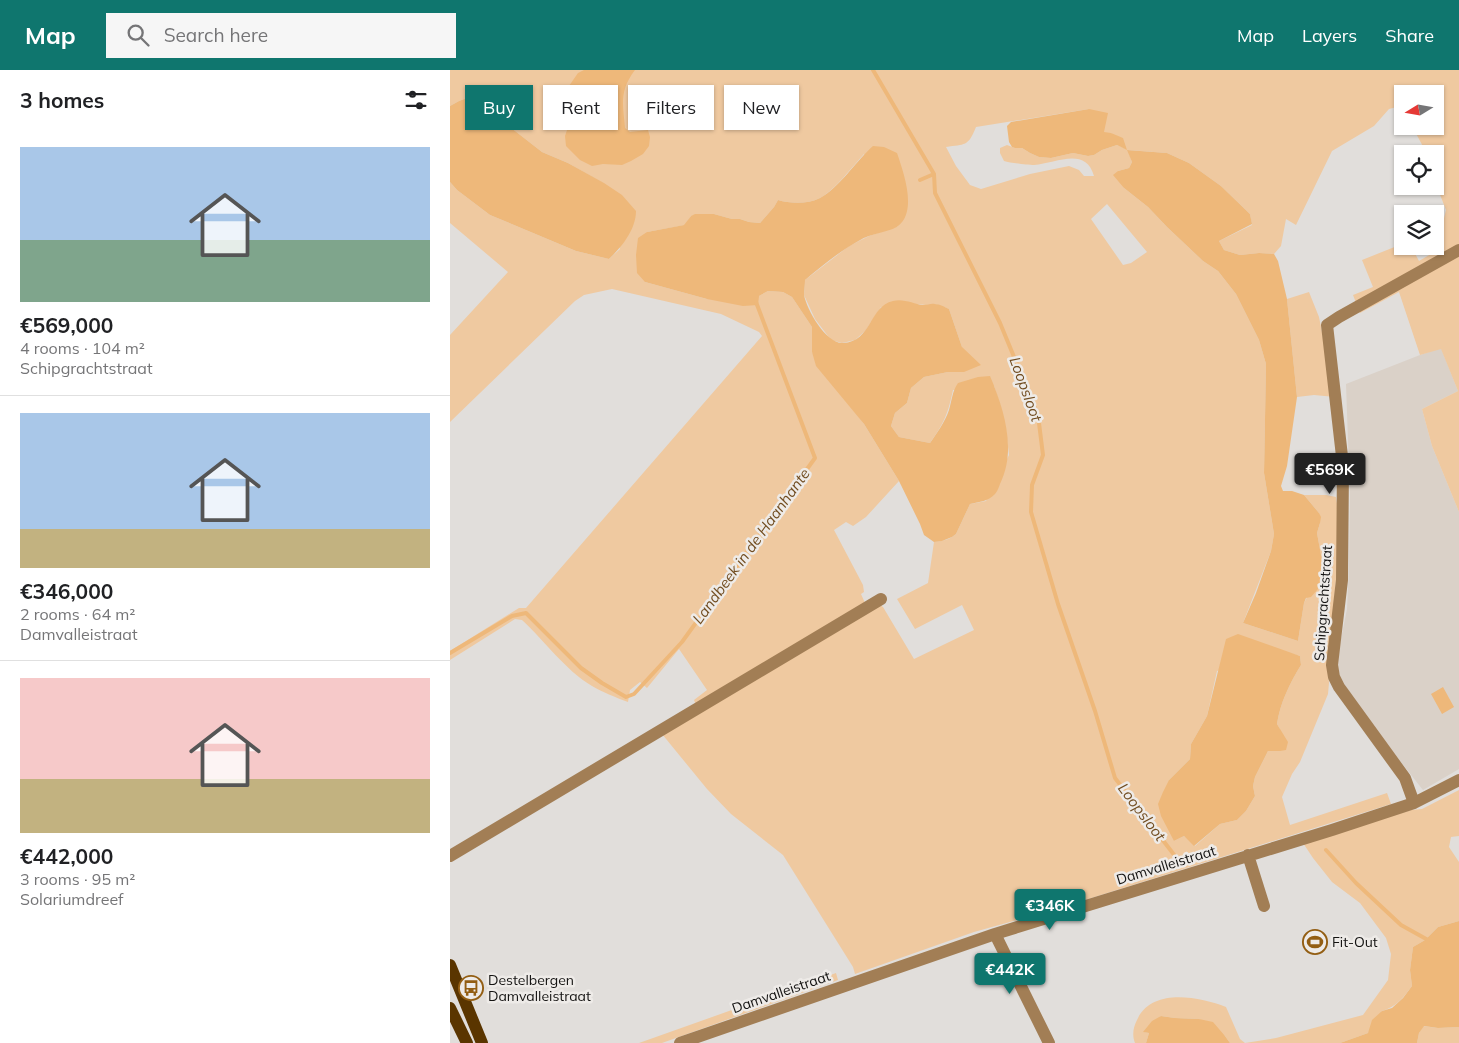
<!DOCTYPE html>
<meta charset="utf-8">
<style>
:root{--surface:#fff;--page:#f6f6f6;--text:#202124;--muted:#757577;--line:#e0e0e0;--accent:#0f766e}
body{margin:0;font-family:Mulish,sans-serif;background:var(--page);color:var(--text);height:100vh;display:flex;flex-direction:column;font-size:19px;white-space:nowrap}
*{box-sizing:border-box;margin:0}
p{font-size:16px;color:var(--muted)}
.icon{flex:none;width:28px;height:28px;fill:none;stroke:currentColor;stroke-width:2;stroke-linecap:round;stroke-linejoin:round}
.map{position:relative;flex:1;overflow:hidden}
.drawer{display:flex;flex-direction:column;background:var(--surface);width:450px}
.drawer>*{flex:none}
.hud{position:absolute;left:15px;top:15px;width:475px;height:45px;display:flex;gap:10px}
.needle{width:32px;rotate:259deg}
.buttons{position:absolute;left:944px;top:15px;display:grid;gap:10px}
.buttons a{display:grid;place-items:center;width:50px;height:50px;border-radius:0px;background:var(--surface);box-shadow:0 1px 4px #0004;font-size:25px}
.price{position:absolute;translate:-50% -42px;padding:0 11px;border-radius:5px;background:var(--accent);color:#fff;font-size:16px;line-height:32px;filter:drop-shadow(0 1px 2px #0008)}
.price::after{content:'';position:absolute;left:50%;top:30px;width:15px;height:11px;margin-left:-8px;background:inherit;clip-path:polygon(0 0,100% 0,50% 100%)}
.price.on{background:#222;color:#fff}
ul{padding:0;list-style:none}
li{display:grid;align-content:center;gap:10px;height:265px;padding:0 20px}
li+li{border-top:1px solid var(--line)}
li span{display:grid;place-items:center;height:155px;border-radius:0px;color:#555}
li>.icon{margin-inline-start:auto}
span .icon{width:90px;height:90px;fill:#fffc;stroke-width:1}
li b{font-size:21px}
h2{display:flex;justify-content:space-between;align-items:center;height:60px;padding:0 20px;font-size:21px}
.tag{padding:0 18px;border-radius:0px;background:var(--surface);box-shadow:0 1px 4px #0004;font-size:18px;line-height:45px}
.tag.on{background:var(--accent);color:#fff}
header{display:flex;align-items:center;gap:30px;box-sizing:border-box;height:70px;padding:0 25px;background:var(--accent);color:#fff}
header strong{font-size:24px}
nav{display:flex;gap:28px;margin-inline-start:auto;font-size:18px}
.search{width:350px;height:45px;background:var(--page);display:flex;align-items:center;gap:12px;box-sizing:border-box;padding:0 18px;border-radius:0px;color:var(--muted);font-size:19px}
main{display:flex;flex:1;min-height:0}
.map>svg:first-child{display:block}
.built{fill:#dad1c8}
.green{fill:#efc9a0;fill-rule:evenodd}
.water{fill:#eeb87a}
.lines{fill:none;stroke-linecap:round;stroke-linejoin:round}
.stream{stroke:#eeb87a;stroke-width:4}
.minor{stroke:#a27e55;stroke-width:12}
.major{stroke:#5a3500;stroke-width:12}
.labels{text-anchor:middle;dominant-baseline:central;stroke-width:5;stroke-linejoin:round;paint-order:stroke}
.street-label{font-size:14px;fill:#141312;stroke:#eeebe8}
.poi-label{font-size:14px;fill:#141312;stroke:#eeebe8;text-anchor:start}
.water-label{font-size:15px;font-style:italic;fill:#714c1f;stroke:#eeebe8}
</style>
<header>
<strong>Map</strong>
<div class="search"><svg class="icon" aria-label="search" viewBox="0 0 24 24"><circle cx="10" cy="10" r="6"/><path d="M15 15l6 6"/></svg>Search here</div>
<nav><a>Map</a><a>Layers</a><a>Share</a></nav>
</header>
<main>
<section class="drawer">
<h2>3 homes<svg class="icon" aria-label="filters" viewBox="0 0 24 24"><path d="M4 7h16M4 17h16"/><circle cx="9" cy="7" r="2"/><circle cx="15" cy="17" r="2"/></svg></h2>
<ul>
<li><span style="background:linear-gradient(#a9c7e8 60%,#7fa58c 0)"><svg class="icon" aria-label="home" viewBox="0 0 24 24"><path d="M3 11l9-7 9 7M6 9v11h12V9"/></svg></span><div><b>€569,000</b><p>4 rooms · 104 m²</p><p>Schipgrachtstraat</p></div></li>
<li><span style="background:linear-gradient(#a9c7e8 75%,#c2b280 0)"><svg class="icon" aria-label="home" viewBox="0 0 24 24"><path d="M3 11l9-7 9 7M6 9v11h12V9"/></svg></span><div><b>€346,000</b><p>2 rooms · 64 m²</p><p>Damvalleistraat</p></div></li>
<li><span style="background:linear-gradient(#f6c9c9 65%,#c2b280 0)"><svg class="icon" aria-label="home" viewBox="0 0 24 24"><path d="M3 11l9-7 9 7M6 9v11h12V9"/></svg></span><div><b>€442,000</b><p>3 rooms · 95 m²</p><p>Solariumdreef</p></div></li>
</ul>
</section>
<div class="map">
<svg width="1009" height="973" viewBox="0 0 1009 973">
<rect width="100%" height="100%" fill="#e1dedb"/>
<path class="built" d="M 991,278 L 1008,321 L 972,339 L 982,376 L 1009,442 L 1009,699 L 973,720 L 914,645 L 900,624 L 890,606 L 888,597 L 889,579 L 897,539 L 899,496 L 900,426 L 896,314 L 970,285 Z"/>
<path class="green" d="M 0,0 L 1009,0 L 1009,442 L 982,376 L 972,339 L 1008,321 L 991,279 L 970,285 L 949,222 L 910,243 L 903,225 L 923,217 L 912,190 L 952,174 L 952,176 L 961,176 L 969,191 L 986,181 L 996,140 L 989,122 L 985,107 L 985,84 L 977,84 L 962,56 L 985,56 L 985,24 L 952,24 L 952,42 L 947,37 L 939,39 L 924,56 L 882,81 L 846,155 L 836,149 L 831,176 L 824,184 L 809,183 L 790,185 L 774,180 L 769,171 L 802,155 L 800,144 L 771,116 L 739,93 L 717,83 L 678,80 L 682,92 L 679,98 L 668,101 L 674,118 L 698,137 L 717,157 L 753,191 L 768,201 L 786,224 L 809,270 L 816,294 L 814,403 L 824,464 L 821,481 L 793,553 L 848,571 L 854,533 L 873,496 L 867,463 L 870,453 L 869,443 L 854,425 L 876,425 L 886,427 L 888,440 L 889,478 L 878,598 L 879,613 L 878,624 L 850,692 L 842,704 L 832,727 L 840,755 L 937,723 L 941,734 L 603,840 L 524,862 L 405,904 L 403,897 L 333,785 L 281,744 L 257,719 L 212,664 L 248,640 L 244,630 L 257,620 L 229,579 L 197,618 L 190,612 L 180,620 L 178,632 C 165,627 154,623 142,616 C 115,600 95,571 72,550 L 65,549 L 0,590 L 0,581 L 69,538 L 76,538 L 312,266 L 309,262 L 271,244 L 162,219 L 134,225 L 125,231 L 0,352 L 0,265 L 58,202 L 0,153 L 0,112 L 7,120 L 40,145 L 126,181 L 159,189 L 170,179 L 153,113 L 118,93 L 92,82 L 60,57 L 38,36 L 28,34 L 17,28 L 9,31 L 0,36 ZM 639,39 L 654,63 L 661,63 L 676,79 L 667,75 L 652,80 L 644,85 L 638,86 L 623,83 L 601,88 L 589,87 L 580,83 L 572,78 L 565,78 L 557,75 L 550,78 L 550,83 L 554,91 C 561,93 577,95 584,95 C 606,93 636,76 644,106 L 634,106 L 629,100 L 619,96 L 580,104 L 531,119 L 520,115 L 506,96 L 496,77 C 515,74 518,77 526,57 ZM 414,84 L 448,156 L 419,166 L 399,176 L 355,210 L 354,225 L 365,249 L 381,270 L 392,273 L 405,270 L 415,261 L 431,237 L 467,234 L 476,235 L 485,234 L 499,239 L 512,277 L 514,302 L 498,302 L 474,307 L 461,318 L 457,333 L 445,343 L 441,356 L 449,367 L 480,373 C 494,353 498,344 503,320 L 544,316 L 550,334 L 556,359 L 559,385 L 536,431 L 520,434 L 506,464 C 499,470 492,471 484,472 L 478,513 L 447,529 L 465,559 L 512,535 L 524,560 L 464,589 L 433,537 L 430,535 L 415,533 L 411,524 L 414,522 L 413,515 L 384,460 L 396,452 L 403,456 L 416,447 L 449,411 L 414,354 L 362,282 L 362,257 L 342,227 L 333,222 L 318,221 L 309,226 L 257,229 L 195,212 L 197,162 L 235,155 L 241,146 L 264,144 L 282,149 L 290,149 L 299,152 L 310,153 L 324,137 L 328,130 C 341,134 358,134 370,128 C 384,121 403,96 414,84 ZM 657,134 L 697,182 L 681,193 L 673,195 L 641,149 ZM 836,582 L 850,586 L 851,595 C 840,613 830,633 827,654 L 830,659 L 830,681 L 818,681 L 805,707 L 803,716 L 805,726 L 796,741 L 787,750 L 770,754 L 745,776 L 734,766 L 724,771 L 719,710 L 740,689 L 741,674 L 757,646 L 767,601 Z
M 859,222 L 869,247 L 885,327 L 864,325 L 847,327 L 837,229 Z
M 1009,720 L 1009,766 L 1001,767 L 999,777 L 1009,792 L 1009,851 L 988,857 L 975,870 L 963,877 L 960,900 L 962,916 C 953,928 946,937 932,941 L 918,963 L 890,973 L 780,973 L 775,966 L 749,949 L 725,948 L 711,946 L 694,962 L 699,963 L 696,973 L 685,973 C 682,965 683,958 687,950 C 702,917 749,927 776,937 L 790,969 L 795,973 L 826,968 L 913,945 L 938,910 L 941,884 L 936,868 L 910,833 L 882,812 L 863,788 L 853,773 L 961,740 L 972,739 Z
M 386,903 L 388,910 L 212,973 L 189,973 Z
M 973,956 L 988,958 L 1009,957 L 1009,973 L 967,973 L 969,963 Z"/>
<path class="water" d="M 134,0 L 185,0 C 169,21 173,34 175,58 L 180,62 L 198,60 L 200,67 L 199,76 L 193,84 L 181,91 L 172,95 L 153,94 L 142,96 L 130,90 L 116,76 L 115,66 L 120,51 L 114,36 L 112,26 L 128,3 Z
M 17,28 L 28,34 L 38,36 L 60,57 L 92,82 L 118,93 L 154,113 L 172,125 L 186,141 C 186,159 172,177 159,189 L 126,181 L 40,145 L 7,120 L 0,112 L 0,36 L 9,31 Z
M 639,39 L 658,43 L 654,62 L 661,63 L 673,68 L 677,80 L 717,83 L 739,93 L 771,116 L 800,144 L 802,154 L 769,171 L 774,180 L 790,185 L 809,183 L 824,184 L 828,191 L 837,229 L 847,327 L 837,396 L 831,416 L 833,421 L 842,421 L 854,425 L 869,443 L 871,447 L 870,453 L 867,463 L 873,496 L 868,519 L 861,527 L 856,528 L 854,533 L 848,571 L 793,553 L 806,523 L 821,481 L 824,464 L 814,403 L 816,294 L 809,270 L 786,224 L 768,201 L 753,191 L 717,157 L 698,137 L 674,118 L 663,105 L 668,101 L 679,98 L 682,92 L 677,80 L 667,75 L 652,80 L 644,85 L 638,86 L 623,83 L 601,88 L 589,87 L 580,83 L 572,78 L 565,78 L 562,77 L 559,72 L 557,56 L 561,52 Z
M 423,76 L 434,77 L 447,83 C 453,101 468,141 448,156 C 442,161 421,164 412,169 C 391,180 373,195 355,210 C 355,215 354,221 354,225 C 357,240 376,274 393,273 C 422,272 419,236 443,231 C 453,228 464,234 473,235 C 477,235 481,233 485,234 C 489,234 495,237 499,239 L 512,277 L 531,295 L 514,302 L 498,302 L 474,307 L 461,318 L 457,333 L 445,343 L 441,356 L 449,367 L 480,373 C 487,363 495,352 499,340 C 502,330 502,322 508,313 L 528,307 L 540,306 C 554,339 567,380 550,414 C 549,417 547,422 545,424 C 539,431 529,432 520,434 L 506,464 L 502,467 L 492,471 L 484,472 L 474,465 L 470,454 L 449,411 L 414,354 L 366,296 L 362,282 L 362,257 L 342,227 L 333,222 L 318,221 L 309,226 L 308,235 L 293,236 L 257,229 L 195,212 L 187,203 L 186,185 L 188,168 L 197,162 L 234,155 L 241,146 L 245,144 L 264,144 L 282,149 L 290,149 L 299,152 L 310,153 L 324,137 L 328,130 C 341,134 358,134 370,128 C 388,119 407,90 423,76 Z
M 788,564 L 850,586 L 851,595 C 840,613 830,633 827,654 L 838,672 L 836,680 L 830,681 L 818,681 L 805,707 L 803,716 L 805,726 L 796,741 L 787,750 L 770,754 L 744,776 L 734,766 L 724,771 L 711,746 L 708,734 L 713,722 L 719,710 L 740,689 L 741,674 L 757,646 L 776,569 Z
M 993,617 L 1004,637 L 992,644 L 981,624 Z
M 1009,851 L 1009,957 L 988,958 L 974,956 L 969,963 L 967,973 L 890,973 L 918,963 L 922,950 L 932,941 L 942,938 L 953,928 L 962,916 L 960,900 L 963,877 L 975,870 L 988,857 Z
M 711,946 L 725,948 L 749,949 L 763,952 L 775,966 L 780,973 L 696,973 L 699,963 L 693,962 L 702,951 Z"/>
<g class="lines">
<path class="stream" d="M 423,0 L 484,104 L 485,123 L 550,253 L 588,345 L 593,385 L 582,415 L 581,442 L 608,534 L 645,641 L 665,708 L 725,786
M 470,110 L 484,104
M 0,583 L 62,546 L 76,543 L 131,598 L 152,613 L 176,627 L 184,624 L 232,572 L 365,388 L 306,232
M 876,780 L 906,813 L 951,855 L 978,870"/>
<path class="minor" d="M 964,733 L 955,708 L 889,617 L 884,607 L 882,595 L 892,510 L 893,395 L 877,255 L 889,247 L 1009,180
M 798,785 L 814,836
M 0,786 L 431,529
M 545,864 L 599,973
M 230,973 L 545,864 L 882,760 L 964,733 L 1009,710"/>
<path class="major" d="M 0,895 L 32,973
M 0,938 L 17,973"/>
</g>
<defs>
<symbol id="stadium-ring" viewBox="-11 -11 22 22"><circle r="9.5" fill="#eeebe8" stroke="#935e13" stroke-width="1.5"/><path d="M0-5a6.5 5 0 1 0 0 10a6.5 5 0 1 0 0-10ZM-3.5-1.8h7v3.6h-7Z" fill="#935e13"/></symbol>
<symbol id="bus-ring" viewBox="-11 -11 22 22"><circle r="9.5" fill="#eeebe8" stroke="#935e13" stroke-width="1.5"/><path d="M-5-6H5V4H4V6H2V4H-2V6H-4V4H-5ZM-3.5-4V0h7V-4ZM-3.5 1.2v1.5H-2V1.2ZM2 1.2v1.5H3.5V1.2Z" fill="#935e13"/></symbol>
</defs>
<g fill-rule="evenodd">
<use href="#stadium-ring" x="851" y="858" width="28" height="28"/>
<use href="#bus-ring" x="7" y="904" width="28" height="28"/>
</g>
<g class="labels">
<g class="street-label">
<text transform="translate(873 533) rotate(-86)">Schipgrachtstraat</text>
<text transform="translate(716 795) rotate(-17)">Damvalleistraat</text>
<text transform="translate(331 922) rotate(-19)">Damvalleistraat</text>
</g>
<g class="poi-label">
<text x="882" y="872">Fit-Out</text>
<text x="38" y="910">Destelbergen<tspan x="38" dy="16">Damvalleistraat</tspan></text>
</g>
<g class="water-label">
<text transform="translate(576 319) rotate(70)">Loopsloot</text>
<text transform="translate(301 476) rotate(-54)">Landbeek in de Haanhante</text>
<text transform="translate(692 742) rotate(53)">Loopsloot</text>
</g>
</g>
</svg>
<div class="buttons">
<a><svg class="needle" viewBox="-14 -14 28 28"><path d="M0-13l5 13h-10z" fill="#e53935"/><path d="M0 13l5-13h-10z" fill="#757577"/></svg></a>
<a><svg class="icon" aria-label="locate" viewBox="0 0 24 24"><circle cx="12" cy="12" r="6"/><path d="M12 2v4M12 18v4M2 12h4M18 12h4"/></svg></a>
<a><svg class="icon" aria-label="layers" viewBox="0 0 24 24"><path d="M12 4l9 5-9 5-9-5zM3 14l9 5 9-5"/></svg></a>
</div>
<b class="price on" style="left:880px;top:425px">€569K</b>
<b class="price" style="left:600px;top:861px">€346K</b>
<b class="price" style="left:560px;top:925px">€442K</b>
<div class="hud">
<a class="tag on">Buy</a>
<a class="tag">Rent</a>
<a class="tag">Filters</a>
<a class="tag">New</a>
</div>
</div>
</main>
